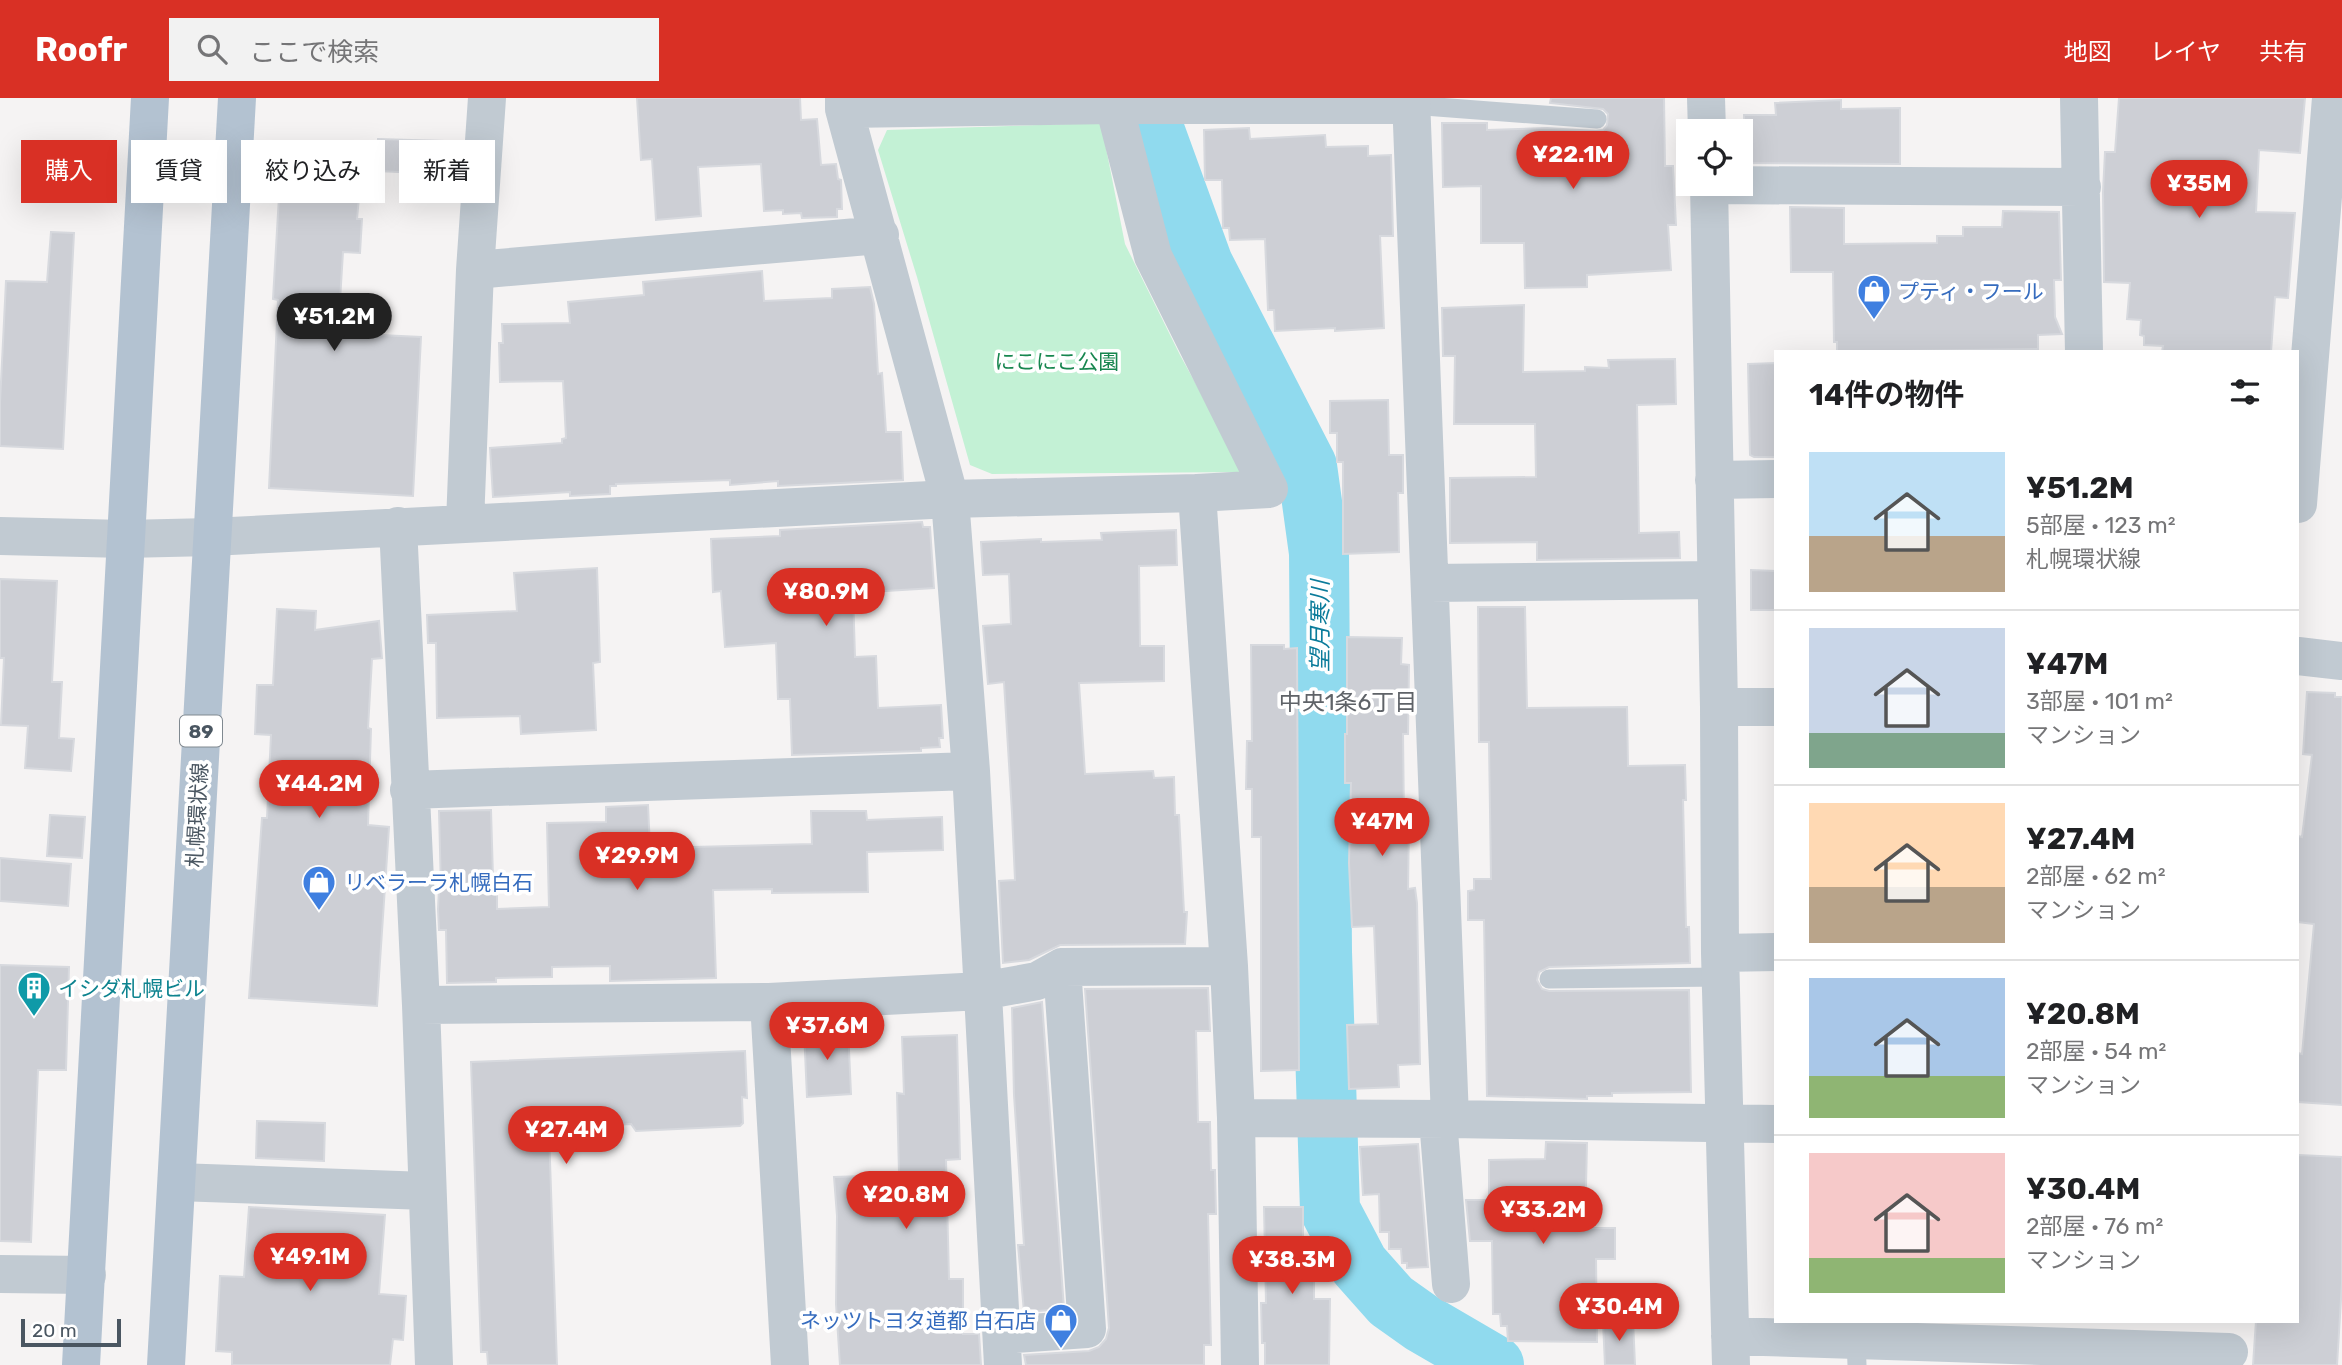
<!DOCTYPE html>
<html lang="ja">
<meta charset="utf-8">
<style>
:root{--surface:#fff;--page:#f2f2f2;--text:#202124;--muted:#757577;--line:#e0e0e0;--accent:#d93025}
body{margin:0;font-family:Rubik,"Noto Sans JP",sans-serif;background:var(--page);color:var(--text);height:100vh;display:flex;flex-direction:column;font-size:26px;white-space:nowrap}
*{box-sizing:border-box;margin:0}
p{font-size:23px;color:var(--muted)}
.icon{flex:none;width:38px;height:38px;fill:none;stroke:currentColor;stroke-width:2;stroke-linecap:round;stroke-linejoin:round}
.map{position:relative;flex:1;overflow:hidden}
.sheet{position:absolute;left:1774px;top:252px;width:525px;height:973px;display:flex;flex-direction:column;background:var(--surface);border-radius:0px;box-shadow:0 7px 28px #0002}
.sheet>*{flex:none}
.guide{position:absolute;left:21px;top:42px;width:665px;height:63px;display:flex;gap:14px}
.controls{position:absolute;left:1676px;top:21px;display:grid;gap:14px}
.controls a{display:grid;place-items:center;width:77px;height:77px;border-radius:0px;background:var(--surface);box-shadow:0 7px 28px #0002;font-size:35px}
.scale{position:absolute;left:21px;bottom:18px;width:100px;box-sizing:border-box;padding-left:7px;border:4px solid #4a5661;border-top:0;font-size:19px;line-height:24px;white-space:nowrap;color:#4a5661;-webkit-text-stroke:5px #fff;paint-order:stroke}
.price{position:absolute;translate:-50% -60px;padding:0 16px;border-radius:24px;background:var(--accent);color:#fff;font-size:23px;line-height:46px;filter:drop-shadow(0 2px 4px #0008)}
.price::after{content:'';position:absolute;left:50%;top:42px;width:21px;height:16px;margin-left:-10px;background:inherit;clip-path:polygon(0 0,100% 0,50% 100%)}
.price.current{background:#222;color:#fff}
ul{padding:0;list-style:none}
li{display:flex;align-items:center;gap:21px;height:175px;padding:0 35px}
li+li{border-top:2px solid var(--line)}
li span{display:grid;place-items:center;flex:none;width:196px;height:140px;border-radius:0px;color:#555}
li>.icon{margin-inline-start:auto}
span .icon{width:84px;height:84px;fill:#fffc;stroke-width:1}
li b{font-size:30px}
h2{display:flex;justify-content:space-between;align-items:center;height:84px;padding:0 35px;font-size:30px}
.pill{padding:0 24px;border-radius:0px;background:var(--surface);box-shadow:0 7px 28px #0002;font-size:24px;line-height:63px}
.pill.current{background:var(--accent);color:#fff}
header{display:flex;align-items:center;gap:42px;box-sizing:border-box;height:98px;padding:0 35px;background:var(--accent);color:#fff}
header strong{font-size:33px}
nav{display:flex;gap:38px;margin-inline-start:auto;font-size:24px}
.search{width:490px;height:63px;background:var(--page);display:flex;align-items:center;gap:18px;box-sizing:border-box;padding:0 24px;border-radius:0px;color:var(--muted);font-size:26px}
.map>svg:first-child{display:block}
.green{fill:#c3f1d5}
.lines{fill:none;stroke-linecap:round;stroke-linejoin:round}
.river{stroke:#90daee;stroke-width:60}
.building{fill:#cdcfd5;stroke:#d7d9de;stroke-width:2}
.lane{stroke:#c1cad2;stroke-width:19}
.street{stroke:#c1cad2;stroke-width:38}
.primary{stroke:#b3c2d1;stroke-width:38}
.labels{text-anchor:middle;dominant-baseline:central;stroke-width:7;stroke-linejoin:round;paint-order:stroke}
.shield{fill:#fff;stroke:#808990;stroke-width:2}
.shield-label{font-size:19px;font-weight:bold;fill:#4a5661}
.shop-label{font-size:21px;fill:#366cbe;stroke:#fff;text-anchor:start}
.park-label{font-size:21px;fill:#17864f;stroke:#fff}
.street-label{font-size:21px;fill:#4a5661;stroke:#fff}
.culture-label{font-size:21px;fill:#0d838f;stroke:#fff;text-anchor:start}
.water-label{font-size:23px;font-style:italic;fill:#0c7c9b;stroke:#fff}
.neighbourhood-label{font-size:23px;fill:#5f6368;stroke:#fff}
</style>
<header>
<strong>Roofr</strong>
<div class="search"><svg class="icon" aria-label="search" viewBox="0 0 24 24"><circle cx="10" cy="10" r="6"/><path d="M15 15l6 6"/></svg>ここで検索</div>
<nav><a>地図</a><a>レイヤ</a><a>共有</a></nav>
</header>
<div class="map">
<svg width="2342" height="1267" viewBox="0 0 2342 1267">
<rect width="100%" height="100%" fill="#f5f3f3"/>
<path class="green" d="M 1101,25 L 1125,146 L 1180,257 L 1244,374 L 992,376 L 970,367 L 917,179 L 878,52 L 887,32 Z"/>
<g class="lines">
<path class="river" d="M 1147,0 L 1154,31 L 1203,166 L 1307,368 L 1319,455 L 1322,854 L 1330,1112 L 1359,1167 L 1391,1203 L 1422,1225 L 1494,1267"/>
</g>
<path class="building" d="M 637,0 L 800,0 L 801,22 L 817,21 L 821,67 L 836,66 L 838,81 L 841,82 L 842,111 L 837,111 L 837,119 L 802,120 L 801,115 L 783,116 L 783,112 L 764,113 L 761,66 L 698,69 L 701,118 L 656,122 L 652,61 L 641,62 Z
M 1551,0 L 1664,0 L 1665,68 L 1673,68 L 1676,127 L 1668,127 L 1671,172 L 1587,177 L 1587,189 L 1525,190 L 1524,145 L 1481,145 L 1481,88 L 1443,89 L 1442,25 L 1487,25 L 1487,32 L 1547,30 L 1596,33 L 1603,32 L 1607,27 L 1608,16 L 1603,11 L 1550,5 Z
M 2119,0 L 2305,0 L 2300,55 L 2259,52 L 2256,114 L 2295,115 L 2288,200 L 2275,199 L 2271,254 L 2162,254 L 2163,248 L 2144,247 L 2144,238 L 2140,237 L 2141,222 L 2127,221 L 2130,185 L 2104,184 L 2103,94 L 2105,54 L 2115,54 Z
M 1841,2 L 1841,11 L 1900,10 L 1900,66 L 1745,65 L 1744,17 L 1776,17 L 1775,5 Z
M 1249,30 L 1250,41 L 1325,37 L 1326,49 L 1368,48 L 1368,58 L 1391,57 L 1393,138 L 1380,138 L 1384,230 L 1335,233 L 1335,230 L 1275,233 L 1274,212 L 1268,212 L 1265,141 L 1230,142 L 1229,130 L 1223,130 L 1222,82 L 1205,82 L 1204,32 Z
M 378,41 L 444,43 L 442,76 L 377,73 Z
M 281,64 L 362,68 L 357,121 L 362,121 L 360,155 L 343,154 L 338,235 L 421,239 L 413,398 L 269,390 L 278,202 L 273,201 Z
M 1790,109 L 1844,110 L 1844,146 L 1937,145 L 1937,138 L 1963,138 L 1963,129 L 2002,129 L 2003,113 L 2059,114 L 2061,182 L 2054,182 L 2055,219 L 2062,236 L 2038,237 L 2038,251 L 1837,254 L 1837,244 L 1834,244 L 1833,174 L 1791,174 Z
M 51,134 L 74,135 L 63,351 L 0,348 L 0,304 L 6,183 L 47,184 Z
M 762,173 L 764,203 L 832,200 L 832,191 L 870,189 L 874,206 L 878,276 L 882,275 L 886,334 L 901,334 L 903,382 L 778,388 L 778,383 L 730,387 L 730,382 L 616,386 L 616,388 L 610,388 L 610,396 L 570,398 L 570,394 L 493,399 L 490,350 L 562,345 L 562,341 L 566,340 L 563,283 L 500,284 L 499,245 L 503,245 L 502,226 L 570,225 L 568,204 L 644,197 L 643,184 Z
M 1524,207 L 1523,274 L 1585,273 L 1585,269 L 1609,270 L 1608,262 L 1675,261 L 1676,306 L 1637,307 L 1639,435 L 1679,434 L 1680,460 L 1537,462 L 1537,444 L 1450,445 L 1450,380 L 1536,379 L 1535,326 L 1454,326 L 1455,258 L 1443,258 L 1442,210 Z
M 1776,265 L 1776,359 L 1754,359 L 1750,357 L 1748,266 Z
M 1388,302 L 1389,357 L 1403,357 L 1403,395 L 1398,395 L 1399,454 L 1343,456 L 1343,364 L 1337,364 L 1337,335 L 1330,335 L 1330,303 Z
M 922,424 L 923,429 L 930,429 L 934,490 L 853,495 L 855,559 L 876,558 L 878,610 L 941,607 L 943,640 L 939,640 L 940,649 L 921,650 L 921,653 L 792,657 L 790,601 L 778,601 L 776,545 L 725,549 L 721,493 L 713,494 L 711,441 L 780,438 L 780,432 Z
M 1176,432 L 1177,467 L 1139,468 L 1140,548 L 1164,548 L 1164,583 L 1079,585 L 1085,676 L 1153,673 L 1154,680 L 1174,679 L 1175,717 L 1179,717 L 1184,814 L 1187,814 L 1185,846 L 1060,847 L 1029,862 L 1003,865 L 999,783 L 1015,782 L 1012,715 L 1004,584 L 988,586 L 983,528 L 1011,526 L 1009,476 L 983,477 L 981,444 L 1041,441 L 1041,444 L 1102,442 L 1101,435 Z
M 597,470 L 600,564 L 593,565 L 596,632 L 521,636 L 520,618 L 437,620 L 436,545 L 428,545 L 427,517 L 517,513 L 514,475 Z
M 1751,472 L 1776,473 L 1776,512 L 1751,512 Z
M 0,481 L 57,483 L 52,584 L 62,584 L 59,640 L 74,641 L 71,673 L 25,670 L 28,628 L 1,627 L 4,560 L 0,560 Z
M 1478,509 L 1525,509 L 1527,610 L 1627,609 L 1628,668 L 1685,667 L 1686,702 L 1683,702 L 1686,829 L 1689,829 L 1690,865 L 1549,869 L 1539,874 L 1537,882 L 1542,891 L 1549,893 L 1689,892 L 1691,994 L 1612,995 L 1612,998 L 1587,998 L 1587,1001 L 1487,998 L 1484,822 L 1468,822 L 1468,793 L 1474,792 L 1474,781 L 1491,781 L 1489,644 L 1479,644 Z
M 277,511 L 316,513 L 315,532 L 379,523 L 382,560 L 372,561 L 368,630 L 371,631 L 368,727 L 389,729 L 377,908 L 249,900 L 262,720 L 267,720 L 271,637 L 255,636 L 257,587 L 273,587 Z
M 1347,539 L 1402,540 L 1401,566 L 1409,567 L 1408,636 L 1403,636 L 1404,722 L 1409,722 L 1408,791 L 1415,790 L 1417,805 L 1420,966 L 1398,967 L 1399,989 L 1349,991 L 1347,927 L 1378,926 L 1374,828 L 1352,829 L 1349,765 L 1351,685 L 1345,685 L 1345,636 L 1347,636 Z
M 1251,547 L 1284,547 L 1284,551 L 1297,550 L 1299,972 L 1261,973 L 1261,739 L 1252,739 L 1252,691 L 1246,691 L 1247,643 L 1252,643 Z
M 2307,594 L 2335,595 L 2335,599 L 2342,599 L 2342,1007 L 2298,1004 L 2298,955 L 2302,956 L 2314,826 L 2298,824 L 2298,738 L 2302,739 L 2312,657 L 2303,656 Z
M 648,707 L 650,750 L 812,746 L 811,713 L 866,713 L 867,722 L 942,719 L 943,752 L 867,754 L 868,794 L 772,795 L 772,791 L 713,792 L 716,880 L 610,883 L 610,868 L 552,869 L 552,879 L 496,880 L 496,884 L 447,885 L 446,832 L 439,832 L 438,811 L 439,791 L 441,791 L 439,713 L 491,712 L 493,779 L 497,779 L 497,811 L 549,809 L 547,725 L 606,724 L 606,709 Z
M 50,717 L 85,719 L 82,760 L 47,758 Z
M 0,760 L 71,766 L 68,808 L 0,803 Z
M 0,867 L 69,869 L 66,972 L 38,972 L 31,1144 L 0,1143 Z
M 1208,890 L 1210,933 L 1196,933 L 1198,1024 L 1210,1024 L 1211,1072 L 1215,1072 L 1216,1116 L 1208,1116 L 1211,1247 L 1204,1247 L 1204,1267 L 1026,1267 L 1024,1257 L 1089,1253 L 1099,1249 L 1106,1241 L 1109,1230 L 1085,891 Z
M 1042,904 L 1064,1211 L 1024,1214 L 1018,1147 L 1024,1147 L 1014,997 L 1012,910 Z
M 848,930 L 851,996 L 807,999 L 804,932 Z
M 957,937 L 960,1061 L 946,1062 L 949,1181 L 963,1181 L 963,1236 L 979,1236 L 981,1267 L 840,1267 L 836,1206 L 837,1118 L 834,1079 L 896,1077 L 899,1075 L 897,995 L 904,996 L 902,939 Z
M 745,953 L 747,1000 L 742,999 L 743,1025 L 740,1028 L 636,1033 L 631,1026 L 594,1028 L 594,1033 L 549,1034 L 557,1267 L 488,1267 L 487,1254 L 481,1254 L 471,964 Z
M 257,1023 L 325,1025 L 324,1063 L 256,1060 Z
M 1546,1044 L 1587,1045 L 1585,1130 L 1615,1130 L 1615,1161 L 1596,1161 L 1597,1244 L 1508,1243 L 1507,1228 L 1501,1228 L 1500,1216 L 1493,1216 L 1492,1143 L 1470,1143 L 1466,1102 L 1489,1102 L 1489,1062 L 1545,1061 Z
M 1418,1046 L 1428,1169 L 1407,1170 L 1407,1165 L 1402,1165 L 1401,1151 L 1389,1151 L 1389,1134 L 1380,1134 L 1379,1096 L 1363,1097 L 1360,1049 Z
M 2298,1057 L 2342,1059 L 2342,1185 L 2337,1267 L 2253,1267 L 2256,1223 L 2298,1223 Z
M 249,1109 L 385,1117 L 379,1196 L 406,1198 L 403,1242 L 393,1241 L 390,1267 L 232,1267 L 232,1254 L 216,1253 L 220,1178 L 244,1179 Z
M 1264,1109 L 1303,1109 L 1303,1159 L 1314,1159 L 1314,1201 L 1330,1201 L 1329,1267 L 1265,1267 L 1265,1245 L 1262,1245 L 1261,1205 L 1266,1205 Z
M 1633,1222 L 1635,1267 L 1605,1267 L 1603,1224 Z"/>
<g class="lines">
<path class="lane" d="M 1411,7 L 1597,21
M 1549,881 L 1721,879
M 1856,1242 L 1857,1267"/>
<path class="street" d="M 844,0 L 844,11 L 950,401 L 971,673 L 1003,1267
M 1411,0 L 1450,1021
M 1706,0 L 1707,33
M 2079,0 L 2084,254
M 844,11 L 1114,7 L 1411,7
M 1709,86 L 1719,609 L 1720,855 L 1731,1267
M 1709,87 L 2082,89
M 475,172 L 880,137
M 1714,382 L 1776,381
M 1197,395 L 1229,868 L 1236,1020 L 1240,1267
M 2298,406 L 2331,0
M 465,425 L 475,172 L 487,0
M 398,428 L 421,907 L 434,1267
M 0,438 L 125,441 L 211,439 L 950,401 L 1197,395 L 1269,391 L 1153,158 L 1114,7
M 1430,485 L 1716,482
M 2298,558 L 2342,563
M 1719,609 L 1776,609
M 409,692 L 971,673
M 1720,855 L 1776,854
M 769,904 L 790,1267
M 421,907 L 769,904 L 982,893 L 1037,883 L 1062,869 L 1229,868
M 1236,1020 L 1450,1021 L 1776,1026
M 1438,1021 L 1451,1186
M 177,1084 L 426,1093
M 0,1176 L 87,1177
M 1002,1237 L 1087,1231 L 1062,869
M 1730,1238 L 2229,1254"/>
<path class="primary" d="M 81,1267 L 150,0
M 166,1267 L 237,0"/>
</g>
<defs>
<symbol id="shop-pin" viewBox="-11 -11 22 30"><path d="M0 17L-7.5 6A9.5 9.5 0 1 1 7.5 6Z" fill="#3f7fe0" stroke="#fff"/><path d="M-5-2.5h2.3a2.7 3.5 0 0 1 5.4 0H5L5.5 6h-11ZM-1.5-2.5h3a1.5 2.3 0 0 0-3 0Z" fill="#fff"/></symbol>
<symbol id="building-pin" viewBox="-11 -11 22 30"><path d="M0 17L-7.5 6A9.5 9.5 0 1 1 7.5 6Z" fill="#0f9aa8" stroke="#fff"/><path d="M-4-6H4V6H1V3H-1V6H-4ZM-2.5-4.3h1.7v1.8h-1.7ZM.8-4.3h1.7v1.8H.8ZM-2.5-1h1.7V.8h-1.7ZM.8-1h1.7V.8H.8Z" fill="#fff"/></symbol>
</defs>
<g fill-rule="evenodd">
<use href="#shop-pin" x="1855" y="174" width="38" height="52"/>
<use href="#shop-pin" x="300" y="765" width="38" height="52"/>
<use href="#building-pin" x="15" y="871" width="38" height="52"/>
<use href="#shop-pin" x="1042" y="1203" width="38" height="52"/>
</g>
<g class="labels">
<rect class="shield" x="180" y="617.5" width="42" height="31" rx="5"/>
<g class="shield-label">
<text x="201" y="633">89</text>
</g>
<g class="shop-label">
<text x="1898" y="193">プティ・フール</text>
<text x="344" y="784">リベラーラ札幌白石</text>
<text x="1036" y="1222" text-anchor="end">ネッツトヨタ道都 白石店</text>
</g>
<g class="park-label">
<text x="1057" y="263">にこにこ公園</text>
</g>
<g class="street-label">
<text transform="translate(197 717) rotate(-87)">札幌環状線</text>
</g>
<g class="culture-label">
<text x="58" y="890">イシダ札幌ビル</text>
</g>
<g class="water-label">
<text transform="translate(1320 528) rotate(-90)">望月寒川</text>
</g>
<g class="neighbourhood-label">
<text x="1348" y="604">中央1条6丁目</text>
</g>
</g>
</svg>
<div class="controls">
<a><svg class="icon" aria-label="locate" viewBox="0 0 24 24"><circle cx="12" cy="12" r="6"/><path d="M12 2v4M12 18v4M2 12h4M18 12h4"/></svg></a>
</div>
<div class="scale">20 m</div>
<b class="price" style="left:1573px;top:93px">¥22.1M</b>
<b class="price" style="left:2199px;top:122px">¥35M</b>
<b class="price current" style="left:334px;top:255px">¥51.2M</b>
<b class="price" style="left:826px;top:530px">¥80.9M</b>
<b class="price" style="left:319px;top:722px">¥44.2M</b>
<b class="price" style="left:1382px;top:760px">¥47M</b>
<b class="price" style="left:637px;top:794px">¥29.9M</b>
<b class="price" style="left:827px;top:964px">¥37.6M</b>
<b class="price" style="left:566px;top:1068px">¥27.4M</b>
<b class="price" style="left:906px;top:1133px">¥20.8M</b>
<b class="price" style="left:1543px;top:1148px">¥33.2M</b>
<b class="price" style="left:310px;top:1195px">¥49.1M</b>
<b class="price" style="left:1292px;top:1198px">¥38.3M</b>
<b class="price" style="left:1619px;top:1245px">¥30.4M</b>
<div class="guide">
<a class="pill current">購入</a>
<a class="pill">賃貸</a>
<a class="pill">絞り込み</a>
<a class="pill">新着</a>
</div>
<section class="sheet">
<h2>14件の物件<svg class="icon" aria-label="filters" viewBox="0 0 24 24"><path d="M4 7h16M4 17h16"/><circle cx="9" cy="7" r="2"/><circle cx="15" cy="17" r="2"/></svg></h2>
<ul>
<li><span style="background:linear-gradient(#bfe0f5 60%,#b9a48a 0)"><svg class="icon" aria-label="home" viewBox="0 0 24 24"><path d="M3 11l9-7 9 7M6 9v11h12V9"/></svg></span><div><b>¥51.2M</b><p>5部屋 · 123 m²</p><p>札幌環状線</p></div></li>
<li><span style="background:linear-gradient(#c9d6e8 75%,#7fa58c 0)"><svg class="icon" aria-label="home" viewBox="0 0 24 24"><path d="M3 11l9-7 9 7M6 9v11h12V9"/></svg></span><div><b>¥47M</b><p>3部屋 · 101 m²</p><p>マンション</p></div></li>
<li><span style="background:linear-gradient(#ffd9b3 60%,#b9a48a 0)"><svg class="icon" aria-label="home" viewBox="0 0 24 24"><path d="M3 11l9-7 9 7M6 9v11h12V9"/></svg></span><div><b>¥27.4M</b><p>2部屋 · 62 m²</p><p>マンション</p></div></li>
<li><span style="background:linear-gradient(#a9c7e8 70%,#8fb573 0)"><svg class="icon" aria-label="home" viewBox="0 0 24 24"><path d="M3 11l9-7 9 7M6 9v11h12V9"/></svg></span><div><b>¥20.8M</b><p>2部屋 · 54 m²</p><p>マンション</p></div></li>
<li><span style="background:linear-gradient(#f6c9c9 75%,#8fb573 0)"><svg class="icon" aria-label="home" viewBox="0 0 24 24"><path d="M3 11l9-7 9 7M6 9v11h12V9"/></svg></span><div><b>¥30.4M</b><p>2部屋 · 76 m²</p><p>マンション</p></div></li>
</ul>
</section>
</div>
